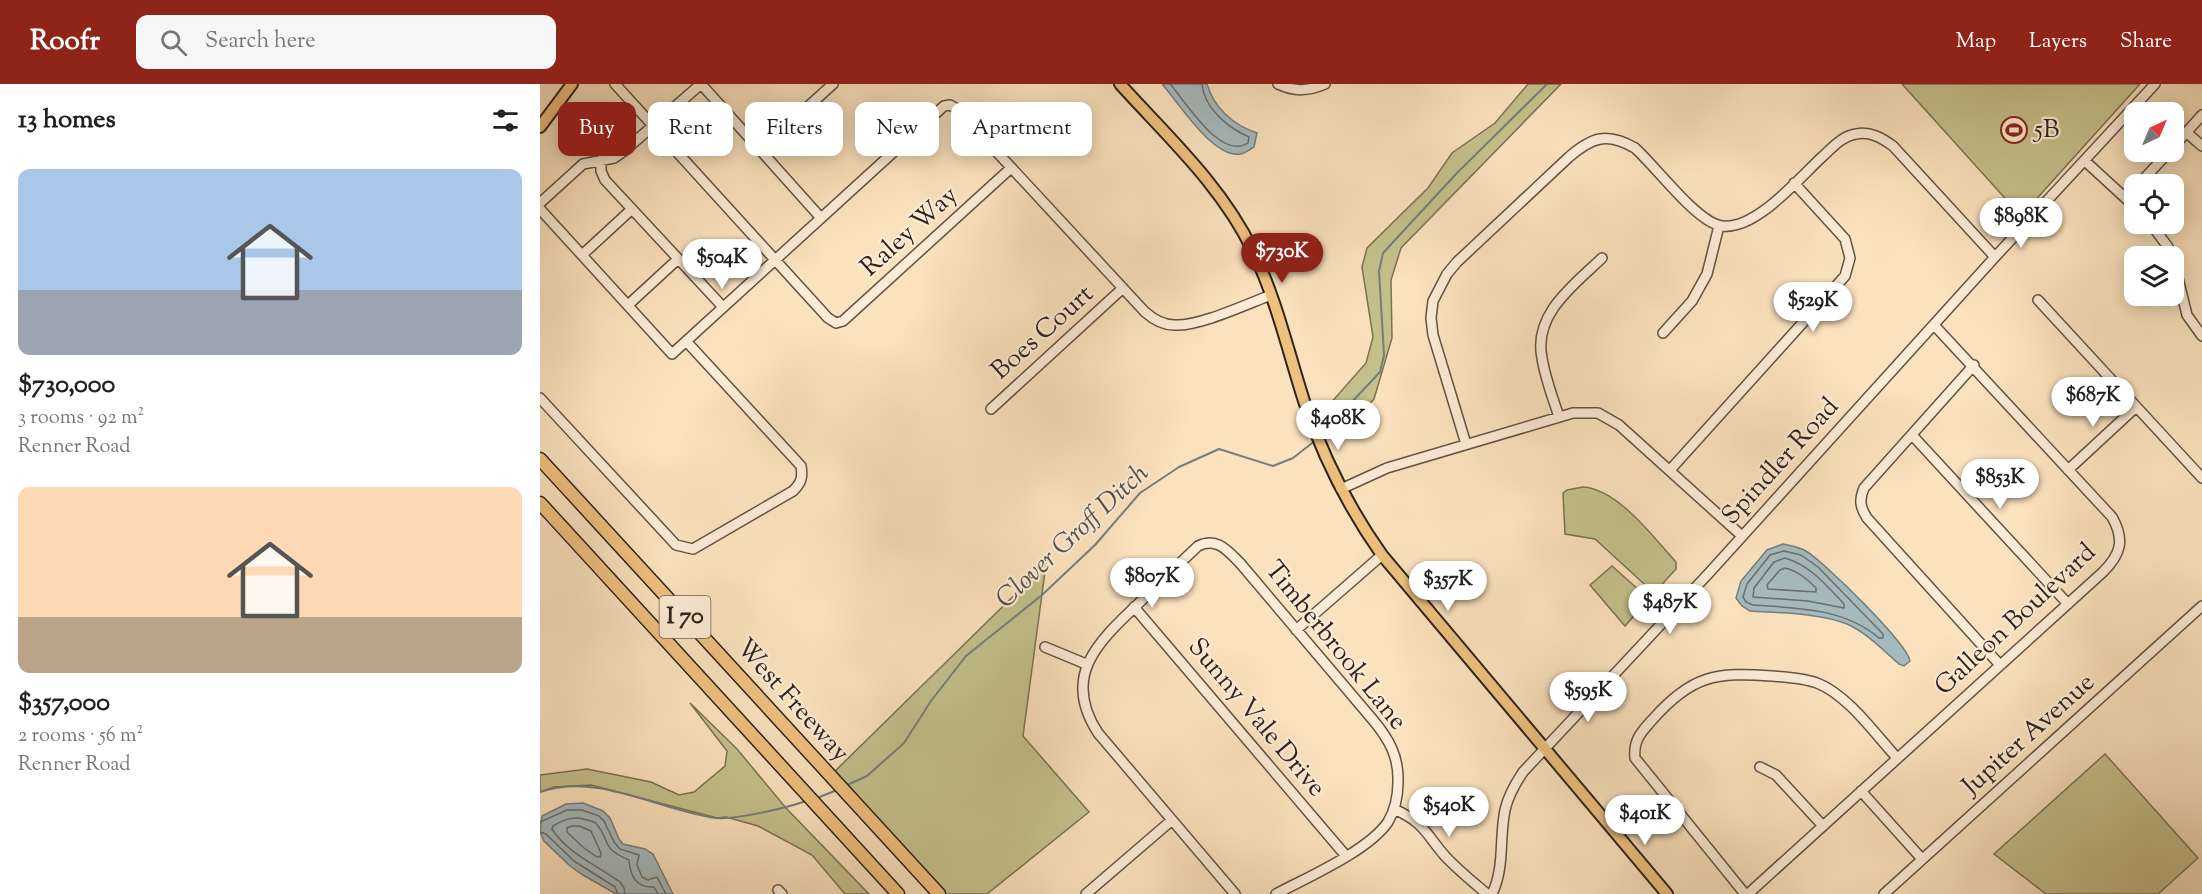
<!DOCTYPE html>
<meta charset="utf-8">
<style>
:root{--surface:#fff;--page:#f6f6f6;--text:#222;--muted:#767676;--accent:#8f2418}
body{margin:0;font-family:"Sorts Mill Goudy",serif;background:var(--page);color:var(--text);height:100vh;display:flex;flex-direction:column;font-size:22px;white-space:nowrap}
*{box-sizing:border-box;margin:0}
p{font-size:20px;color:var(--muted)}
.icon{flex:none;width:33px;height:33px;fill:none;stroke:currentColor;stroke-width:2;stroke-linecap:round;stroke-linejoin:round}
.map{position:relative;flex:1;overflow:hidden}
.details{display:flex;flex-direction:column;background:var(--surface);width:540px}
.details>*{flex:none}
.top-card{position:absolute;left:18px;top:18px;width:570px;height:54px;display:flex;gap:12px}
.needle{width:39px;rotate:44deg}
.fabs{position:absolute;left:1584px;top:18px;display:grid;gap:12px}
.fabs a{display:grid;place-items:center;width:60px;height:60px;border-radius:12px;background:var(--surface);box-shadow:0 3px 15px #0003;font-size:30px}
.price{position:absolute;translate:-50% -51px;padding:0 14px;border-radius:21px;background:#fff;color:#222;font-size:20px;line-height:39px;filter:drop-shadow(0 2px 3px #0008)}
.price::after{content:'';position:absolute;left:50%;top:36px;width:18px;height:14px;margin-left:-9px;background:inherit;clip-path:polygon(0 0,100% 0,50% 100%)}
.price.active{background:var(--accent);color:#fff}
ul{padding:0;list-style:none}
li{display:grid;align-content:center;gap:12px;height:318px;padding:0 18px}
li span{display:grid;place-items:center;height:186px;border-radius:12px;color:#555}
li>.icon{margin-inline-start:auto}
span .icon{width:108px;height:108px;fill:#fffc;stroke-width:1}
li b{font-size:26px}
h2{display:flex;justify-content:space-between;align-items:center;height:72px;padding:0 18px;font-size:26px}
.chip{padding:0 21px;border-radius:12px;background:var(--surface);box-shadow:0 3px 15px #0003;font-size:21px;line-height:54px}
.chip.active{background:var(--accent);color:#fff}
header{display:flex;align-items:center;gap:36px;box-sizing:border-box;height:84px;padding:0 30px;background:var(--accent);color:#fff}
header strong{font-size:28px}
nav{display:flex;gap:33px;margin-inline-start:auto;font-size:21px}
.search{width:420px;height:54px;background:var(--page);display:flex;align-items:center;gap:15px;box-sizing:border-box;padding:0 21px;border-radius:12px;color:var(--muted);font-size:22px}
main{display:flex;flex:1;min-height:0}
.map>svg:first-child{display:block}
.green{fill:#c5c18c;stroke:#7a7254;stroke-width:1.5}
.water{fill:#a5babd;stroke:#757e7d;stroke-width:1.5}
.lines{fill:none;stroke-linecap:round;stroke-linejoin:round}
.shore{stroke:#6a6e6d;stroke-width:1.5}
.stream{stroke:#757e7d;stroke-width:2}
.minor-casing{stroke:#615345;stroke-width:12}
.major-casing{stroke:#2e231d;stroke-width:14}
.highway-casing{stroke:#2e231d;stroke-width:15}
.minor{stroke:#fcecd5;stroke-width:9}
.major{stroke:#eec17f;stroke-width:10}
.highway{stroke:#eec17f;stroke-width:12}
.labels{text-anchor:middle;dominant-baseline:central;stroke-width:4.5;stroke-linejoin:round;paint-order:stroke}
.shield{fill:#fcecd5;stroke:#6c5f54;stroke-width:1.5}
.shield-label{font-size:24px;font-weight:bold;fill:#2e231d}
.poi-label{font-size:26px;fill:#2e231d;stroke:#fcecd5;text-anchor:start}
.street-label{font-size:26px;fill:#2e231d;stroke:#fcecd5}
.water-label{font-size:27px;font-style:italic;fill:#52504d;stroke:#fcecd5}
</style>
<header>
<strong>Roofr</strong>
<div class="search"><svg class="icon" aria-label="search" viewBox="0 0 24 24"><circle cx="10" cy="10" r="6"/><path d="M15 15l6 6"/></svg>Search here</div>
<nav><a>Map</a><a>Layers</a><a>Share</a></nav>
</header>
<main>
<section class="details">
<h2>13 homes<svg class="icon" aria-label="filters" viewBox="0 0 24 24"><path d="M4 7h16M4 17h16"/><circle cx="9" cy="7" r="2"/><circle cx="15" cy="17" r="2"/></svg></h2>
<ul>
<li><span style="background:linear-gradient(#a9c7e8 65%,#9aa5b1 0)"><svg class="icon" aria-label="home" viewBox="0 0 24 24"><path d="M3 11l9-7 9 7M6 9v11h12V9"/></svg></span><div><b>$730,000</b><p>3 rooms · 92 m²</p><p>Renner Road</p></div></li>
<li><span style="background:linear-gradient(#ffd9b3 70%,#b9a48a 0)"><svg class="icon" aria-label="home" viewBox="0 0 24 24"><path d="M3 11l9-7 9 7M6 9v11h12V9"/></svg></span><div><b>$357,000</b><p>2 rooms · 56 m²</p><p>Renner Road</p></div></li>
</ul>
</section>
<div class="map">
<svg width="1662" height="810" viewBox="0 0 1662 810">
<rect width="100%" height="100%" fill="#fbe2be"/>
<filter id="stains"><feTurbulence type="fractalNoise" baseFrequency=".00333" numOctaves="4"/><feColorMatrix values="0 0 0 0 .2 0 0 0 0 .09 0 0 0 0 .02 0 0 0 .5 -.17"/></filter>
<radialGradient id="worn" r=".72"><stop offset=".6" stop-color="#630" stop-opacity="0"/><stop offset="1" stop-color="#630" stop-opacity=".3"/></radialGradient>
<path class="green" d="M 988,0 L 1021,0 L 861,164 L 851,196 L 852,254 L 834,315 L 815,336 L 796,334 L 789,321 L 826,279 L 833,253 L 822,183 L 827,164 L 888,104 L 912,69 L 955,39 Z
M 1362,0 L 1600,0 L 1481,132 Z
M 1043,403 C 1078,405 1114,454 1136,478 L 1136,485 L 1114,509 L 1055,455 L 1025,450 L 1023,409 L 1027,406 Z
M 506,480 L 483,652 L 549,728 L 447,810 L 399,810 L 290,692 Z
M 1072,482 L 1109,515 L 1085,542 L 1050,501 Z
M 150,619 L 197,665 L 246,724 L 329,810 L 305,810 L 272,771 L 218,742 L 186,733 L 177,734 L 51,701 L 14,703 L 0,708 L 0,691 L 47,685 L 111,698 L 139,711 L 154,708 L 185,682 L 187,667 Z
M 1565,670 L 1658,774 L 1618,810 L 1506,810 L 1454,770 Z"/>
<path class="water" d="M 622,0 L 667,0 C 674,24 693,41 717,49 L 714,63 C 710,65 706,69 701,70 C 673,75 639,19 622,0 Z
M 1243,460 C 1251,462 1259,463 1266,467 C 1284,478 1367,559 1370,577 L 1364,582 L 1359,580 C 1343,566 1327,549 1307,540 C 1281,529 1239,529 1210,527 L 1202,522 L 1196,514 L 1201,497 L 1227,466 Z
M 43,719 L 63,727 L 70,734 L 79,755 L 83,760 L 105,765 L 113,770 L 133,810 L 76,810 L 43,791 L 30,782 L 4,757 L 0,748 L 2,732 L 26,720 Z"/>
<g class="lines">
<path class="shore" d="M 630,0 C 646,18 681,77 708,59 L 709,53 C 688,44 664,24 662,0
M 1244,467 L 1261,471 L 1278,483 L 1343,550 L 1343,554 L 1339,554 C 1304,524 1257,524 1213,521 L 1206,518 L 1203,513 L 1207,500 L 1230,471 Z
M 1245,474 C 1270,481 1287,502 1304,520 L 1304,524 L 1268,517 L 1213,513 L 1214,504 L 1234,478 Z
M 1245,484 C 1258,487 1267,495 1276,504 L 1276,508 L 1228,505 L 1227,501 L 1240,486 Z
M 0,738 L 27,726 L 42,726 L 59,732 L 64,737 L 74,758 L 80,765 L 99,771 L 97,781 L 102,793 L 108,796 L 117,793 L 126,810
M 32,742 L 39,742 L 51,747 L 61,769 L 60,773 L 57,773 L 44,764 L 27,748 L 27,744 Z
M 0,748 L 6,750 L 34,777 L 75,803 L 78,810
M 85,810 L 84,804 L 80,798 C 57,781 28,770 12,745 L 13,742 C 29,732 38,732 56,739 C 72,758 59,763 89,776 C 90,792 96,804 114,803 L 118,810"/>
<path class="stream" d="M 780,352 L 840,288 L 844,271 L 839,187 L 843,169 L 916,90 L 1007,0
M 305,702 L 327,692 L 364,659 L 391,617 L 426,572 L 502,511 L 555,461 L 600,409 L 639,383 L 679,365 L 733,382 L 753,374 L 776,356
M 0,708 C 59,688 117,726 176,734 C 195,736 246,724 266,717
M 277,714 L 297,706"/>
<defs>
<path id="minor" d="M 75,0 L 288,234 L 296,239 L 303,237 L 471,84
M 161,0 L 281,134
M 738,0 C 755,8 768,7 785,0
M 1646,48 L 1662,62
M 1634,62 L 1662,31
M 220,66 L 293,0
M 61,76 L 61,87 L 65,96 L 183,223
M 1545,77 L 1594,122
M 1599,100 L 1629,68
M 0,119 L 43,80 L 74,74 L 84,67 L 161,0
M 0,125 L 132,270 L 404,22 L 410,21 L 417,25 L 605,228 C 613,235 622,241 634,241 C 658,243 707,220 731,211
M 1611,140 L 1628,163 L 1632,172
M 42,171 L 92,125
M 1634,178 L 1647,231 L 1662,252
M 1498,216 L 1662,394
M 88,221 L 138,175
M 1123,249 L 1152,217 L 1167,190 L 1179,142
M 1434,281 L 1324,404 C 1319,416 1320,423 1327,434 L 1460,581
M 0,314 L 136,461 L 153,465 L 253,407 C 261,399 263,394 261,382 L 146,257
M 451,325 L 583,204
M 1019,333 C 1013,314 1005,294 1002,274 C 993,230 1034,201 1062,174
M 1372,351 L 1528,520
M 926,360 L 893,251 L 891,234 L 893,217 L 907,190 L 917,178 L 1029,73 C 1052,53 1067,48 1095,64 C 1116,83 1154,134 1178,141 C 1212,151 1259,94 1282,73 C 1292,64 1302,52 1316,50 C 1330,47 1342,54 1353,62 L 1455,173
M 1130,386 L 1305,192 L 1310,174 L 1305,155 L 1254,99
M 1528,386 L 1596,323
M 801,405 L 847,384 L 1033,329 L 1058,329 L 1079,341 L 1202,452
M 594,523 L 806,772
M 756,546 L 842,471
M 505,563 L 546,580
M 1220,683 L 1236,691 L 1283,742
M 1321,707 L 1382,775
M 854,725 C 885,739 885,749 905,772 C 918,786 933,798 947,810
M 238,806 L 242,810
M 546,810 L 632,736
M 695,810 L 558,649 C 521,592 558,558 598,520 C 618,500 638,481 658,462 C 677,453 687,466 700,479 L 833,636 C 849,655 859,673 858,698 C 858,712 855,726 848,738 C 828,767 768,793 736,810
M 952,810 C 965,783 959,755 965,726 C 968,712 975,700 983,688 L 1169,489 L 1455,173 L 1615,0
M 1205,810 L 1095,674 C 1093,656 1102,647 1113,635 C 1152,591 1176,588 1232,592 C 1246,593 1264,594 1277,599 C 1308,611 1335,650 1357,674
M 1208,810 L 1563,488 C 1581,470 1585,456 1572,433 L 1394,241
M 1344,810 L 1662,522"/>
<path id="major" d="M 580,0 C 627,52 682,102 713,167 C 736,214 748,267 764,317 C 783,373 808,423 842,471 L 1127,810
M 0,43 L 32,0"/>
<path id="highway" d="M 0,375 L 399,810
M 0,419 L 358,810"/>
</defs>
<use href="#minor" class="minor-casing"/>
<use href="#major" class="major-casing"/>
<use href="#highway" class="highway-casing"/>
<use href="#minor" class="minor"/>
<use href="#major" class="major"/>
<use href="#highway" class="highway"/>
</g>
<defs>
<symbol id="stadium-ring" viewBox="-11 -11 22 22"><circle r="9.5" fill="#fcecd5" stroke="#8f2418" stroke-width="1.5"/><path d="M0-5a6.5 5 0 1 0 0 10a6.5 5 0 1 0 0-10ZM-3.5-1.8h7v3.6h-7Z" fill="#8f2418"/></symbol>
</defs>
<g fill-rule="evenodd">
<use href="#stadium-ring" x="1459" y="31" width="30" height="30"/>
</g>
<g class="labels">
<rect class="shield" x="119.5" y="512" width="51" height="42" rx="4.5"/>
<g class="shield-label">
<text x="145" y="533">I 70</text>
</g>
<g class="poi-label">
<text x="1494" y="46">5B</text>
</g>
<g class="street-label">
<text transform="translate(370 148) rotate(-42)">Raley Way</text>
<text transform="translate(503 249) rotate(-42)">Boes Court</text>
<text transform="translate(1241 378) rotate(-48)">Spindler Road</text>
<text transform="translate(1476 536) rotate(-43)">Galleon Boulevard</text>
<text transform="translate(795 562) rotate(51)">Timberbrook Lane</text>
<text transform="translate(252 617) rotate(48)">West Freeway</text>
<text transform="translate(716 634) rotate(50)">Sunny Vale Drive</text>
<text transform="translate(1489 651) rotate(-42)">Jupiter Avenue</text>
</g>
<g class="water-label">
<text transform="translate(533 453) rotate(-43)">Clover Groff Ditch</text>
</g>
</g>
<rect width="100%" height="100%" filter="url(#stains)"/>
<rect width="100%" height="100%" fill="url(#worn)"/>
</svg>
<div class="fabs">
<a><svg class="needle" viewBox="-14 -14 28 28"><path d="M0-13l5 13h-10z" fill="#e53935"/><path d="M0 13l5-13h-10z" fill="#767676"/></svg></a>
<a><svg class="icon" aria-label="locate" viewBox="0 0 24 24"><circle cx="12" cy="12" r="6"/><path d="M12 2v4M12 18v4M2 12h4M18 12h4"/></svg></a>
<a><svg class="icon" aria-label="layers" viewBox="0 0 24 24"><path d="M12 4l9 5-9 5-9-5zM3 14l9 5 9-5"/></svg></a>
</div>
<b class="price" style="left:1481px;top:165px">$898K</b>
<b class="price active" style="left:742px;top:200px">$730K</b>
<b class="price" style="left:182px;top:206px">$504K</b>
<b class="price" style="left:1273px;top:249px">$529K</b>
<b class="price" style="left:1553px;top:344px">$687K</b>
<b class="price" style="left:798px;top:367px">$408K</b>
<b class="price" style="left:1460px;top:426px">$853K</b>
<b class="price" style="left:612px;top:525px">$807K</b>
<b class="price" style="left:908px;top:528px">$357K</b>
<b class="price" style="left:1130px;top:551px">$487K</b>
<b class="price" style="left:1048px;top:639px">$595K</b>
<b class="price" style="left:909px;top:754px">$540K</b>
<b class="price" style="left:1105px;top:762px">$401K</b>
<div class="top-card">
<a class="chip active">Buy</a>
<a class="chip">Rent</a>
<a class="chip">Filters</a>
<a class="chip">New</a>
<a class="chip">Apartment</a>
</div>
</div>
</main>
